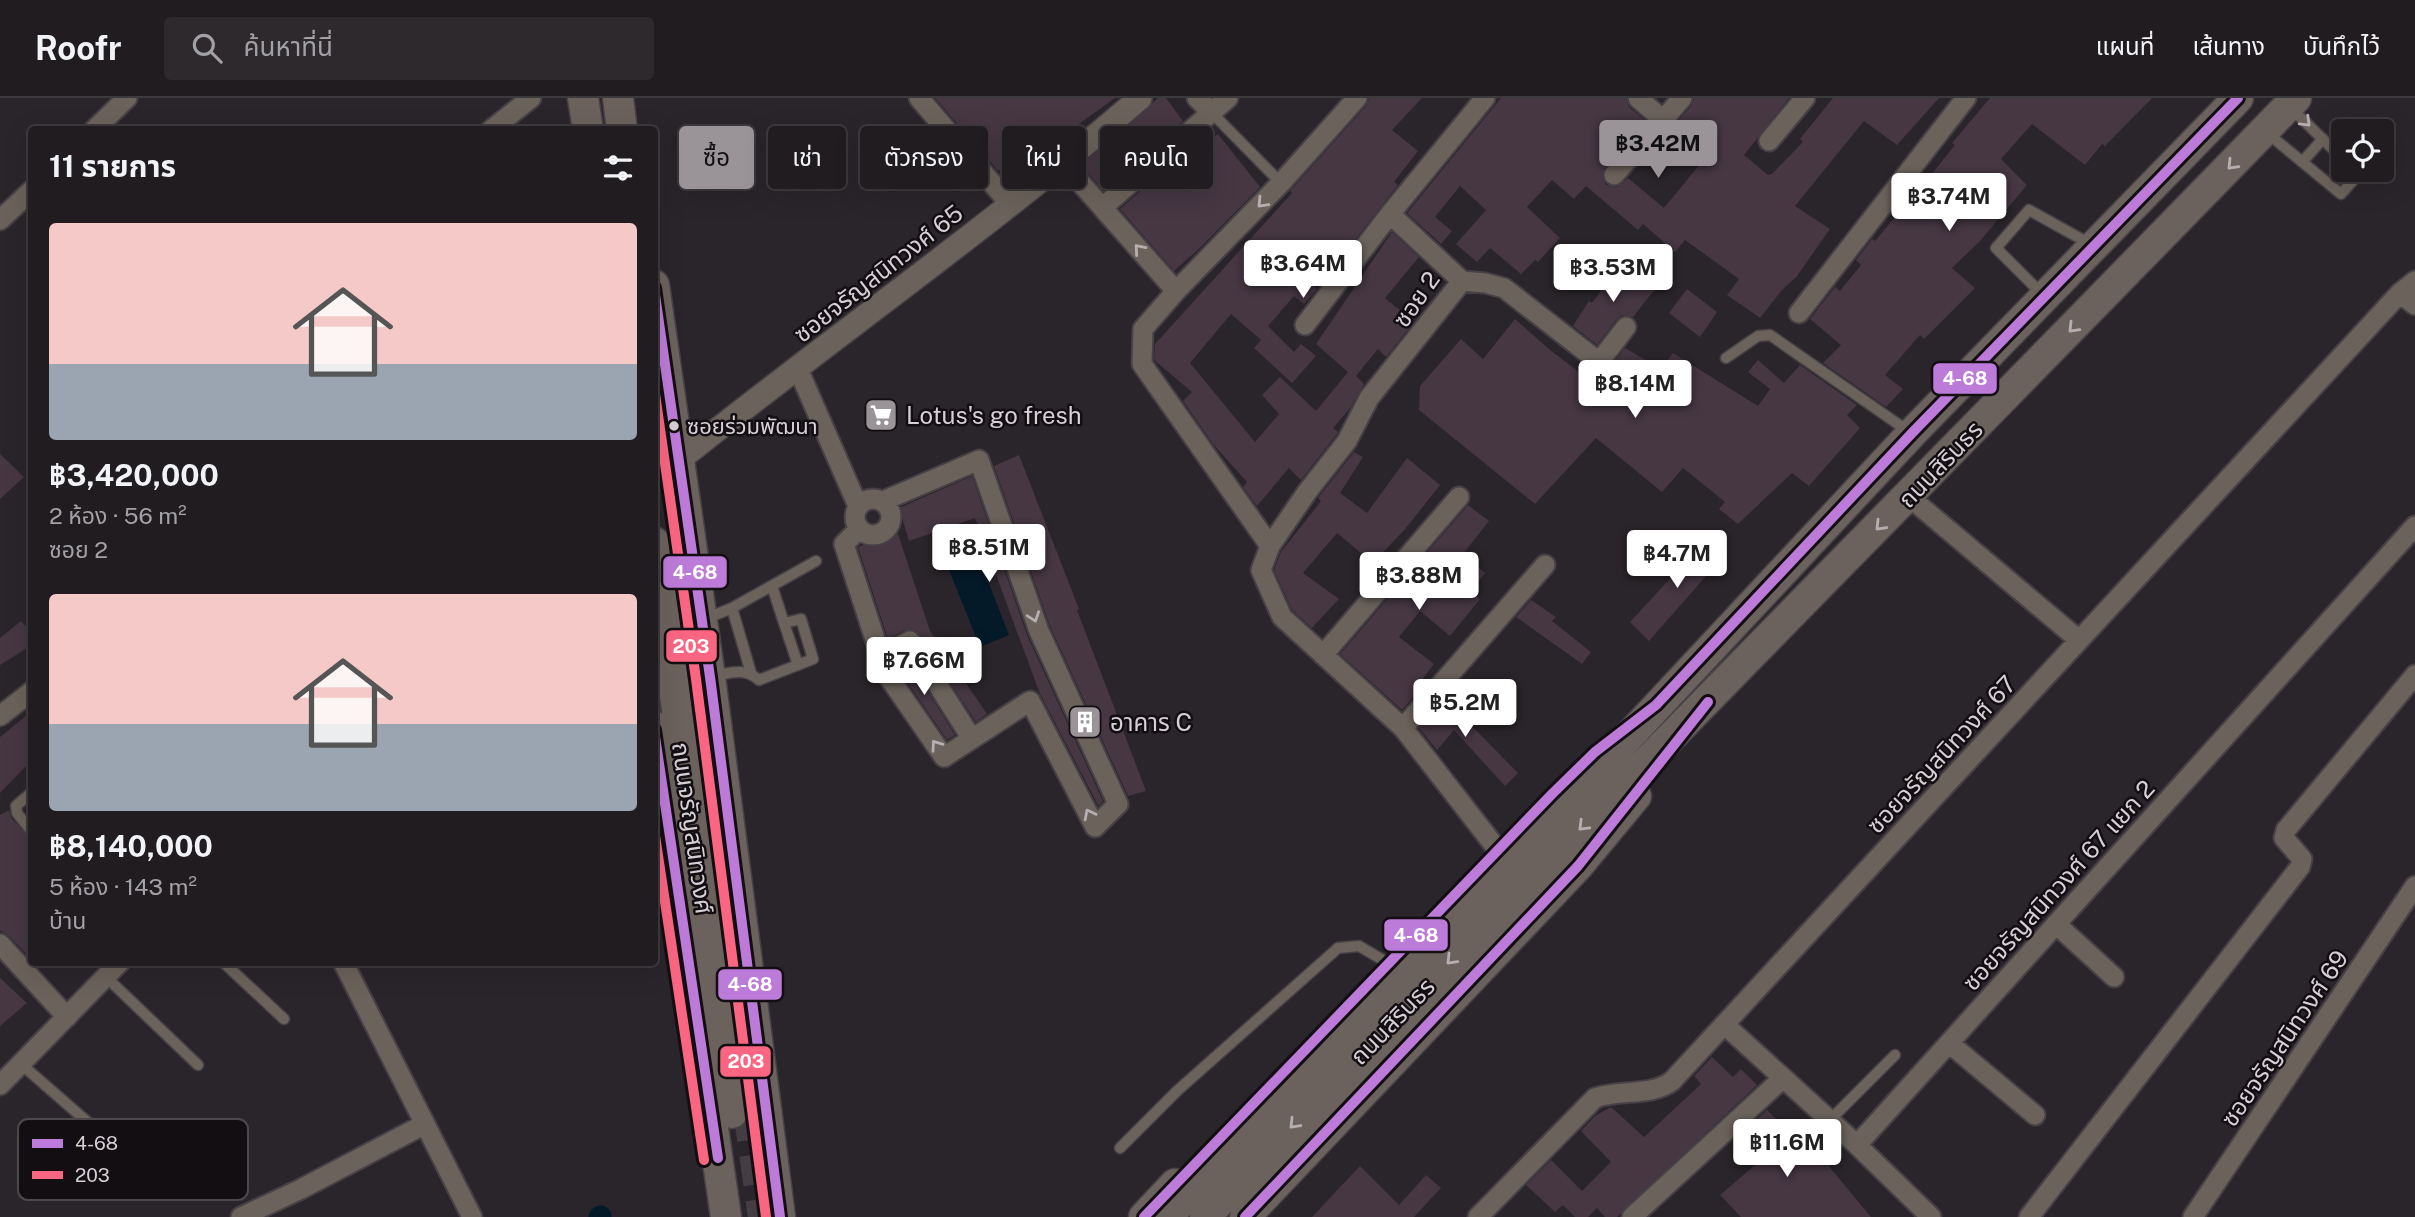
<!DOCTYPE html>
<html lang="th">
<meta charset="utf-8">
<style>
:root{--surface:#201c20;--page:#2d292d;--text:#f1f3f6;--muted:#a2a1a5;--line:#3d3a3e;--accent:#9a9499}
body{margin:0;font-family:"Public Sans","Noto Sans Thai",sans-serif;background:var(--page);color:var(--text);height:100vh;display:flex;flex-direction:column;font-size:26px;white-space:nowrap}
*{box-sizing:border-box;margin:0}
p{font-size:23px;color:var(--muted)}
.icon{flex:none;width:38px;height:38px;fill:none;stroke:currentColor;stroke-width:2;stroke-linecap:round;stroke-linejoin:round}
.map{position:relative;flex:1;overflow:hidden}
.panel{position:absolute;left:28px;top:28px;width:630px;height:840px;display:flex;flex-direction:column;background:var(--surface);border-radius:7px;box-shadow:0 7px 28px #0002,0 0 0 2px var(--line)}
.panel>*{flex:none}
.top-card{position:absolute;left:679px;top:28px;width:665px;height:63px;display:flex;gap:14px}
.tools{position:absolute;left:2331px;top:21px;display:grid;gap:14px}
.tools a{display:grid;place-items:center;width:63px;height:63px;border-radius:7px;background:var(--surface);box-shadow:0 7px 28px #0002,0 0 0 2px var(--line);font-size:35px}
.price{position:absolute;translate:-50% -60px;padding:0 16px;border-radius:7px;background:#fff;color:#222;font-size:23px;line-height:46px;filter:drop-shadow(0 2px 4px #0008)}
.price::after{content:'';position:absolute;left:50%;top:42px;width:21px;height:16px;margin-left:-10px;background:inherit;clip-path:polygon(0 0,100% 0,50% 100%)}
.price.active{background:var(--accent);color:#111}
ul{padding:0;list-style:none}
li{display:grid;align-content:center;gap:14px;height:371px;padding:0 21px}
li span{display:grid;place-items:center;height:217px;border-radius:7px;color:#555}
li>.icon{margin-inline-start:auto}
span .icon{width:126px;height:126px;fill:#fffc;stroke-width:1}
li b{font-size:30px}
h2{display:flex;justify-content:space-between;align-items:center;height:84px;padding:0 21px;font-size:30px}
.tag{padding:0 24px;border-radius:7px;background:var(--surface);box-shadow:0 7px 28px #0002,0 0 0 2px var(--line);font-size:24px;line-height:63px}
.tag.active{background:var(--accent);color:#111}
header{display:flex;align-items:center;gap:42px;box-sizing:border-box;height:98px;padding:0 35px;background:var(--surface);border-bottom:2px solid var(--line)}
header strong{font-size:33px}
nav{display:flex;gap:38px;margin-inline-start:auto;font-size:24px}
.search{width:490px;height:63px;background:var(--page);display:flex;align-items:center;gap:18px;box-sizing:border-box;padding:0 24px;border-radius:7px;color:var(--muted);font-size:26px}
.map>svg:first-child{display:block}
.water{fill:#041a29}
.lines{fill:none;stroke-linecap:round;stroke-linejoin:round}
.canal{stroke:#041a29;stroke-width:21}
.building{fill:#463743}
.primary-tunnel{stroke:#443e44;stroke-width:30;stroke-dasharray:30 15;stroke-linecap:butt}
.service-casing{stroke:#454145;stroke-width:13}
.minor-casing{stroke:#454145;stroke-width:23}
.tertiary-casing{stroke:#454145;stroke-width:26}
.primary-casing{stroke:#454145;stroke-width:33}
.service{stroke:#6b625b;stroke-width:10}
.minor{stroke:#6b625b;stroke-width:19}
.tertiary{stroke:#6b625b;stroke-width:23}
.primary{stroke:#6c625d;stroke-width:30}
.bus-1-casing{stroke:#120e12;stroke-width:16}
.bus-2-casing{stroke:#120e12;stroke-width:16}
.bus-1{stroke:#bd7bd9;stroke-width:10}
.bus-2{stroke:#fa6682;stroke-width:10}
.oneway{stroke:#b6aeb0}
.oneway2{stroke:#b6aeb1}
.bus-dot{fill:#d6cfd5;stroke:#120e12;stroke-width:2.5}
.labels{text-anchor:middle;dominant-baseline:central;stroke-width:5;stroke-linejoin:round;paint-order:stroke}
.bus-label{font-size:22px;fill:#d6cfd5;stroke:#120e12;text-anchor:start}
.street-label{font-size:24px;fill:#d6cfd5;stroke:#120e12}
.poi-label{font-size:24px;fill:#d6cfd5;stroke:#120e12;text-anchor:start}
.key{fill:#120e12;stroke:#4d484c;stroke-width:2}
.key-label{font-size:19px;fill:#d6cfd5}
.line-badge{stroke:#120e12;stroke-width:2.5}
.badge-label{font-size:19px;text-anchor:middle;font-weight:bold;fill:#fff}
</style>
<header>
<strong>Roofr</strong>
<div class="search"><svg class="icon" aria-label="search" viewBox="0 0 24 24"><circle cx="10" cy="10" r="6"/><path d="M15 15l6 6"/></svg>ค้นหาที่นี่</div>
<nav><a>แผนที่</a><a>เส้นทาง</a><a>บันทึกไว้</a></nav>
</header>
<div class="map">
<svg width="2415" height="1119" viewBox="0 0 2415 1119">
<rect width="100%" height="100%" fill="#2a252a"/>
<path class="water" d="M 979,460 L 1009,537 L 980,549 L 949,472 Z"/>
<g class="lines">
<path class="canal" d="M 599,1119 L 601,1118"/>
</g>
<path class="building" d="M 935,0 L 1115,0 L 1030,61 L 1023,54 L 998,73 Z
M 1158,0 L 1166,0 L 1183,23 L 1103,92 L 1081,67 Z
M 1369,0 L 1422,0 L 1392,32 L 1418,53 L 1394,84 L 1398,87 L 1340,161 L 1333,156 L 1311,185 L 1317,191 L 1304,206 L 1294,198 L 1268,228 L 1294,254 L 1301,246 L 1316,258 L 1292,285 L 1254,250 L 1261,242 L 1231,216 L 1190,265 L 1255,344 L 1279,316 L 1262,297 L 1280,279 L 1316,313 L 1348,274 L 1316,246 L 1392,134 L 1419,159 L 1385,200 L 1414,224 L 1386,259 L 1378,251 L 1356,278 L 1364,286 L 1351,309 L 1333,330 L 1338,334 L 1337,336 L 1301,382 L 1289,370 L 1257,408 L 1243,389 L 1247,384 L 1213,346 L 1183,303 L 1192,294 L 1154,262 L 1155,246 L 1292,95 L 1290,93 L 1366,8 Z
M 1501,0 L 1626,0 L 1629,9 L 1646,23 L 1605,69 L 1603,81 L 1606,87 L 1617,89 L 1628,80 L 1664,110 L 1705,60 L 1670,32 L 1691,8 L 1694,0 L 1789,0 L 1744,57 L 1768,77 L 1772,76 L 1803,44 L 1800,41 L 1833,0 L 1939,0 L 1897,47 L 1864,23 L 1795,108 L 1830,131 L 1797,178 L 1782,192 L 1760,220 L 1727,197 L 1739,181 L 1685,142 L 1675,154 L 1643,126 L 1638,132 L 1586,88 L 1574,101 L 1552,82 L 1527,109 L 1560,140 L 1538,164 L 1535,162 L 1521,176 L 1490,150 L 1477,164 L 1456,146 L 1486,112 L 1460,88 L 1435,119 L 1452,133 L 1441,146 L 1407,115 Z
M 1990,0 L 2152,0 L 2105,48 L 2102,46 L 2085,67 L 2032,26 L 2001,61 L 2027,87 L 1980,143 L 1952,170 L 1975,190 L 1924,241 L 1920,237 L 1885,277 L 1903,291 L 1886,309 L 1823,265 L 1841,247 L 1810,221 L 1835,189 L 1840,193 L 1861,167 L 1856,162 L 1872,141 L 1875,143 L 1896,118 L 1897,119 L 1955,47 L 1952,45 Z
M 1218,36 L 1260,89 L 1201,149 L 1174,173 L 1120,111 L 1198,42 L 1203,48 Z
M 1621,166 L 1655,191 L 1633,219 L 1622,217 L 1617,221 L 1597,247 L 1573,228 L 1589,203 L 1592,205 Z
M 1687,191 L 1717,214 L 1700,239 L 1669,215 Z
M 1515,221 L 1550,252 L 1596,287 L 1625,250 L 1661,271 L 1673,255 L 1758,308 L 1770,291 L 1748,274 L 1758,262 L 1784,285 L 1800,267 L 1857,307 L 1847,317 L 1860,330 L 1809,388 L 1792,375 L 1738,426 L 1719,411 L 1725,404 L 1683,370 L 1662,394 L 1596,340 L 1535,406 L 1419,312 L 1420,288 L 1461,241 L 1483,261 Z
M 1354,354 L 1363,359 L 1340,395 L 1367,415 L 1407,360 L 1440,387 L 1406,430 L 1373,465 L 1337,435 L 1303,475 L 1339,501 L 1312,530 L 1292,512 L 1274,472 L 1281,454 L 1321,403 L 1318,400 Z
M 0,356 L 24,379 L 0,401 Z
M 1019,357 L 1079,511 L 1077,512 L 1146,693 L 1128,698 L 1050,528 L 994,368 Z
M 972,378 L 1027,537 L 1103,703 L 1100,707 L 1098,707 L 1040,596 L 975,420 L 909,443 L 899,410 Z
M 1468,407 L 1489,423 L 1463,456 L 1485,475 L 1470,494 L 1480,501 L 1450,538 L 1420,513 L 1399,539 L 1434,566 L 1421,583 L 1425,586 L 1402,612 L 1340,556 Z
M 898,436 L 930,533 L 987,616 L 976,624 L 916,533 L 905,532 L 888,541 L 858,449 Z
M 1703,445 L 1728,453 L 1649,543 L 1630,524 Z
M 1531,502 L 1556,519 L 1552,523 L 1591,554 L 1582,566 L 1516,519 Z
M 21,523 L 32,535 L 32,547 L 0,567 L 0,540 Z
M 906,559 L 955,637 L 947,642 L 897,569 L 896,565 Z
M 1444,601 L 1466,619 L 1465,621 L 1518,675 L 1505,688 L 1454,632 L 1437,652 L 1419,630 Z
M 32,613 L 32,662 L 0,695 L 0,639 Z
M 9,712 L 11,720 L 32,741 L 32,862 L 9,838 L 0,832 L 0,717 Z
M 0,880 L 27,905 L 0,928 Z
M 1712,959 L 1733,979 L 1741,971 L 1757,987 L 1617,1119 L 1605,1119 L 1597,1110 L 1588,1119 L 1575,1119 L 1563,1107 L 1555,1114 L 1526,1087 L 1551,1062 L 1582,1093 L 1611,1064 L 1581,1033 L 1595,1018 L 1611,1009 L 1644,1039 L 1701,986 L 1694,978 Z
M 1767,1012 L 1824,1068 L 1827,1066 L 1871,1119 L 1741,1119 L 1720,1097 L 1760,1063 L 1738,1038 Z
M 1360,1068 L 1399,1107 L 1426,1077 L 1441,1090 L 1414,1119 L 1312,1119 Z"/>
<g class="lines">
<path class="primary-tunnel" d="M 748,1012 L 763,1119"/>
<defs>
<path id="service" d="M 2291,10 L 2343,61
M 1212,15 L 1281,85
M 2266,34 L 2341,96 L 2358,77 L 2355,72
M 2302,64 L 2323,41
M 2042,196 L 1996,150 L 2029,112 L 2092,147
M 1726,260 L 1758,238 L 1770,237 L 1908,333
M 732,510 L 751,575
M 705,521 L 732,510 L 816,463
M 784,525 L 798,567
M 713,578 C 731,575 744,569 759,582 L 813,561 L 801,521 L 784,525 L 772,488
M 32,694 L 16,708 L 17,715 L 32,734
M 223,864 L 284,921
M 106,879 L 198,967
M 21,966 L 99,1034
M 1830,1022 L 1895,957
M 1120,1050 L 1177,993 L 1338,850 L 1359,848 L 1388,865"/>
<path id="minor" d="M 919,0 L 1010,106
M 1197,0 L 1212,15
M 1485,0 L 1390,116 L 1462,183 L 1369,300 L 1347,343 L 1307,394 L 1270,448 L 1261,472 L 1282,519 L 1403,630 L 1497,751
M 1638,0 L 1663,22 L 1682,0
M 94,32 L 127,0
M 491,32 L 531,0
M 1769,43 L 1805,0
M 1063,65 L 1176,193
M 1614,77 L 1663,22
M 1103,109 L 1228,0
M 0,122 L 32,92
M 1462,183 L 1485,185 L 1504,190 L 1599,264 L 1626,229
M 2400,195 L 2415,207
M 1799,215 L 1966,0
M 1305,227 L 1390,116
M 798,271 L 858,408
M 1908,398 L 2079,542
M855 419a18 18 0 1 1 36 0a18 18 0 1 1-36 0Z
M 859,431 L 844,446 L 886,575 L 944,659 L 1030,603 L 1095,729 L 1118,706 L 1039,533 L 979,362 L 883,403
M 1270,448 L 1142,266 L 1143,231 L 1176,193 L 1281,85 L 1357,0
M 1323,557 L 1459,399
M 880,559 L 910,543 L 972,641
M 0,618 L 32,593
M 1403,630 L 1545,467
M 2056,826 L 2114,879
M 0,846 L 67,919
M 343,864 L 472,1119
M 1725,927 L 1857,1047 L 2415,428
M 1949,945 L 2035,1017
M 0,987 L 120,864
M 1857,1047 L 1931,1119
M 241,1119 L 301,1091 L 425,1026
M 1478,1119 L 1595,1000 C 1619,991 1651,999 1672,983 L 2400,195 L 2415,183
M 1632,1119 L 1783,980
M 2029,1119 L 2300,769 L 2302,761 L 2284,740 L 2286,732 L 2415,577
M 2193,1119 L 2415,788"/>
<path id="tertiary" d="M 679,362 C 831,240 992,128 1140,0"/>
<path id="primary" d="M 583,0 L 588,32
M 618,0 L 622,32
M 654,187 L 710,579 L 780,1119
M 654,444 L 732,1015
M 654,628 L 726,1119
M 1144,1119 L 1175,1086
M 1167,1119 L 1594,676 L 1912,335 L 2238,0
M 1205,1119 C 1565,743 1933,374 2296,0
M 1245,1119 L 1578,768 L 1636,698"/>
</defs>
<use href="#service" class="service-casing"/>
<use href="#minor" class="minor-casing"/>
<use href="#tertiary" class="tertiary-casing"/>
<use href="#primary" class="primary-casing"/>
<use href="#service" class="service"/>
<use href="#minor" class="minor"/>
<use href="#tertiary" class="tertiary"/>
<use href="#primary" class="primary"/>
<defs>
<path id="bus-1" d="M 654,190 L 710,579 L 780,1119
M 654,632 L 718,1060
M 1144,1119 L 1553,695 L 1595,654 L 1656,607 L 1912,335 L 2238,0
M 1245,1119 L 1578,768 L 1708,604"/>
<path id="bus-2" d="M 654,289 L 696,581 L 766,1119
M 654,731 L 704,1062"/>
</defs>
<use href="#bus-1" class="bus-1-casing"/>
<use href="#bus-2" class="bus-2-casing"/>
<use href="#bus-1" class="bus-1"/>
<use href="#bus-2" class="bus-2"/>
</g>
<defs><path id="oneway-chevron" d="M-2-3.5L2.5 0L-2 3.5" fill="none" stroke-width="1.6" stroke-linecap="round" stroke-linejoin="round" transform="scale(1.75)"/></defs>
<g class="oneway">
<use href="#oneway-chevron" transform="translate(2306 24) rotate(44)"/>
<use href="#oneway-chevron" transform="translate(1262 105) rotate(134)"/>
<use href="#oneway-chevron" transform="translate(1139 151) rotate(-131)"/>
<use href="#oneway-chevron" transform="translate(1034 519) rotate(71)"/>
<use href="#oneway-chevron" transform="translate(936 647) rotate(-125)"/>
<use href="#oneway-chevron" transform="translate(1089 716) rotate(-117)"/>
</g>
<g class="oneway2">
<use href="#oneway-chevron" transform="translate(2232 67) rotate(134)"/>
<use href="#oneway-chevron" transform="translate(2073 230) rotate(134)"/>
<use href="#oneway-chevron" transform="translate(1880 428) rotate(134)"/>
<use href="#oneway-chevron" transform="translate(1583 728) rotate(135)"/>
<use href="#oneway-chevron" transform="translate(1451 862) rotate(134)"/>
<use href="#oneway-chevron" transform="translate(1294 1026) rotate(134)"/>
</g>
<defs>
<symbol id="supermarket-square" viewBox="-11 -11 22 22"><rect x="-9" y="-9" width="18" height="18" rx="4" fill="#9a9499" stroke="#120e12"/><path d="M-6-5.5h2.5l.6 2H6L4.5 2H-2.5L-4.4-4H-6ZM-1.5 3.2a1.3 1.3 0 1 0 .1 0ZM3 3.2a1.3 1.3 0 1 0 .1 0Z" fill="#fff"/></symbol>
<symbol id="building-square" viewBox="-11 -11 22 22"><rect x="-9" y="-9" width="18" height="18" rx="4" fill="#9a9499" stroke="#120e12"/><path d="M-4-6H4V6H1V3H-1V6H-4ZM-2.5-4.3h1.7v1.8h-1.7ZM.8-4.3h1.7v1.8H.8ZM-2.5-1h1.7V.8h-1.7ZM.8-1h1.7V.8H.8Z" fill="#fff"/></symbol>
</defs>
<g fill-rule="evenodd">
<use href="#supermarket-square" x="862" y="298" width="38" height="38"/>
<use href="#building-square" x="1066" y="605" width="38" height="38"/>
</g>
<circle class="bus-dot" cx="674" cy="328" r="6"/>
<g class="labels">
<g class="bus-label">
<text x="687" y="328">ซอยร่วมพัฒนา</text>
</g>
<g class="street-label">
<text transform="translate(878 175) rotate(-38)">ซอยจรัญสนิทวงศ์ 65</text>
<text transform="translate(1416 201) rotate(-55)">ซอย 2</text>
<text transform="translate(1940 366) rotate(-46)">ถนนสิรินธร</text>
<text transform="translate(1941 656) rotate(-47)">ซอยจรัญสนิทวงศ์ 67</text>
<text transform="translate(693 730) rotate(82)">ถนนจรัญสนิทวงศ์</text>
<text transform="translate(2058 787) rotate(-48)">ซอยจรัญสนิทวงศ์ 67 แยก 2</text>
<text transform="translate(1392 923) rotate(-46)">ถนนสิรินธร</text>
<text transform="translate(2284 940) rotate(-56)">ซอยจรัญสนิทวงศ์ 69</text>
</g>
<g class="poi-label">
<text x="906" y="317">Lotus's go fresh</text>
<text x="1110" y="624">อาคาร C</text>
</g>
</g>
<rect x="18" y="1021" width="230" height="81" rx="10" class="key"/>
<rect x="32" y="1041" width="31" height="9" fill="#bd7bd9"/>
<rect x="32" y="1073" width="31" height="8" fill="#fa6682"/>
<g class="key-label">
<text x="75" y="1052">4-68</text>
<text x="75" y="1084">203</text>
</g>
<g class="line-badge">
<rect x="1932" y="264" width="66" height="33" rx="7" fill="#bd7bd9"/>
<rect x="662" y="457" width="66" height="34" rx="7" fill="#bd7bd9"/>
<rect x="665" y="531" width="53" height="34" rx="7" fill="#fa6682"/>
<rect x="1383" y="820" width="66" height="34" rx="7" fill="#bd7bd9"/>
<rect x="717" y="870" width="66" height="33" rx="7" fill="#bd7bd9"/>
<rect x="719" y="947" width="53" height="33" rx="7" fill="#fa6682"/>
</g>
<g class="badge-label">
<text x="1965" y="287">4-68</text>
<text x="695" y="481">4-68</text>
<text x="691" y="555">203</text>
<text x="1416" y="844">4-68</text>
<text x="750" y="893">4-68</text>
<text x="746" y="970">203</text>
</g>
</svg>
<div class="tools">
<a><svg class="icon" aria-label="locate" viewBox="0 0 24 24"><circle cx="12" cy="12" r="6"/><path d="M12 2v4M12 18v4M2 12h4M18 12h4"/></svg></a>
</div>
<b class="price active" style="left:1658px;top:82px">฿3.42M</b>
<b class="price" style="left:1949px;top:135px">฿3.74M</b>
<b class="price" style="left:1303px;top:202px">฿3.64M</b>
<b class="price" style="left:1613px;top:206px">฿3.53M</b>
<b class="price" style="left:1635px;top:322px">฿8.14M</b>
<b class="price" style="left:989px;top:486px">฿8.51M</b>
<b class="price" style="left:1677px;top:492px">฿4.7M</b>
<b class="price" style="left:1419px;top:514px">฿3.88M</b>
<b class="price" style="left:924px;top:599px">฿7.66M</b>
<b class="price" style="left:1465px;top:641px">฿5.2M</b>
<b class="price" style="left:1787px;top:1081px">฿11.6M</b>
<div class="top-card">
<a class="tag active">ซื้อ</a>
<a class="tag">เช่า</a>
<a class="tag">ตัวกรอง</a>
<a class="tag">ใหม่</a>
<a class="tag">คอนโด</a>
</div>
<section class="panel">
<h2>11 รายการ<svg class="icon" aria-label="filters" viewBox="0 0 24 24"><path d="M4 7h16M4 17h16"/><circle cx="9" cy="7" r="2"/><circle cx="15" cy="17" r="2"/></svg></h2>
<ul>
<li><span style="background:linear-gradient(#f6c9c9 65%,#9aa5b1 0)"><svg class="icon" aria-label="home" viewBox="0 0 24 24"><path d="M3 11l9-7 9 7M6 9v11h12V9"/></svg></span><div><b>฿3,420,000</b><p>2 ห้อง · 56 m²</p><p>ซอย 2</p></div></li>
<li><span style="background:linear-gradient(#f6c9c9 60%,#9aa5b1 0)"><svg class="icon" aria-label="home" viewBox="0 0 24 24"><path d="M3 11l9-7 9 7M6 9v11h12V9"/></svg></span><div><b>฿8,140,000</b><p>5 ห้อง · 143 m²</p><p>บ้าน</p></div></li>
</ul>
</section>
</div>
